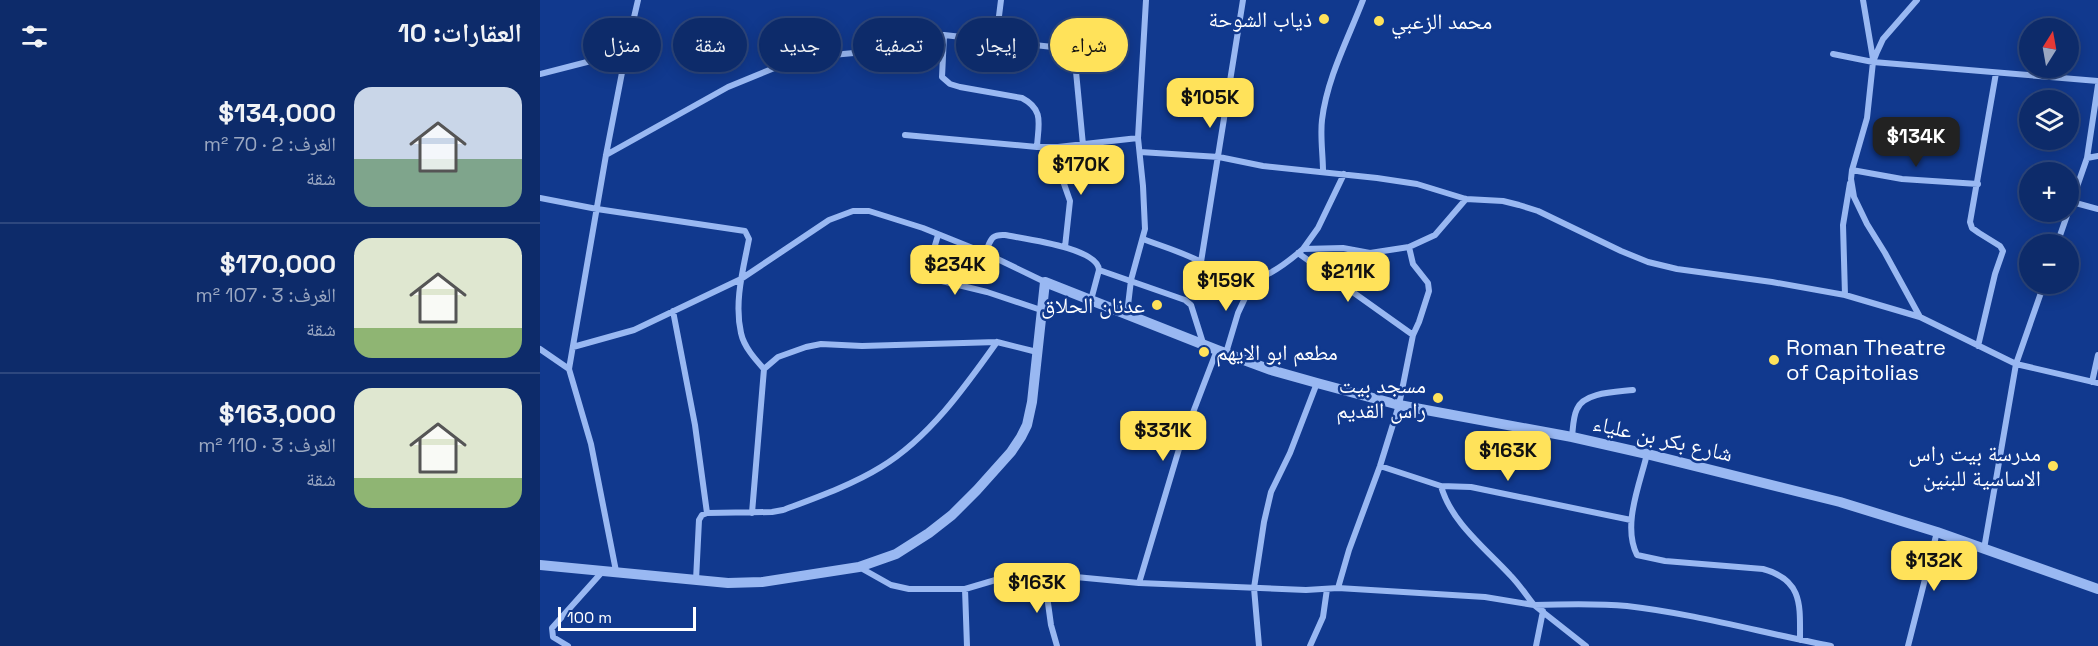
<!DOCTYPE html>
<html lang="ar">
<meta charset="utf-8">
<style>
:root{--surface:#0d2b6a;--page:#163370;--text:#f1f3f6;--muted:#9aa7c1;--line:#2d477e;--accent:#ffe25a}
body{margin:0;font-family:"Space Grotesk","Noto Naskh Arabic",sans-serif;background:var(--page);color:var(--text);direction:rtl;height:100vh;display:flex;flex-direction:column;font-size:22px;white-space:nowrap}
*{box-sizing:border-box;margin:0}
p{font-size:20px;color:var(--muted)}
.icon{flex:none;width:33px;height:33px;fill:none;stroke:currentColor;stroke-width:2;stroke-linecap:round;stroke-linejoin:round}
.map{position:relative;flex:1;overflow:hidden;direction:ltr}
.side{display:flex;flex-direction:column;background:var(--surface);width:540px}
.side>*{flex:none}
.guide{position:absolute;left:18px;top:18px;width:570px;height:54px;direction:rtl;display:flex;gap:12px}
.needle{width:39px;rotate:11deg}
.buttons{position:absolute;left:1479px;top:18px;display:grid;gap:12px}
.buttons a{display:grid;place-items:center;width:60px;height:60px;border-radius:50%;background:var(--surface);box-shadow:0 3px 15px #0003,0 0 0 2px var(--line);font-size:30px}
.scale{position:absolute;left:18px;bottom:15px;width:138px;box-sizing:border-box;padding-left:6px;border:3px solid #fff;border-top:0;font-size:16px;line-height:21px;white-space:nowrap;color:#fff;-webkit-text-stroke:4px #11398e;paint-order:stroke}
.price{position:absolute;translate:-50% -51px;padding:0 14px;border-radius:12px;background:var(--accent);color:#111;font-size:20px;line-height:39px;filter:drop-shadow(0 2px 3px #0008)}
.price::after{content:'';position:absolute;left:50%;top:36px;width:18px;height:14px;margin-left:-9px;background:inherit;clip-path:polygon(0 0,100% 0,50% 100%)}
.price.on{background:#222;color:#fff}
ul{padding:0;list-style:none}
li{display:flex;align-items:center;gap:18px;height:150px;padding:0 18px}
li+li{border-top:2px solid var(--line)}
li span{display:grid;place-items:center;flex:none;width:168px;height:120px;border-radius:18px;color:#555}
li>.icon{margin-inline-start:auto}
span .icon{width:72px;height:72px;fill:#fffc;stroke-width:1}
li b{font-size:26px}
h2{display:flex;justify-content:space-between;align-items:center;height:72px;padding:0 18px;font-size:26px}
.pill{padding:0 21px;border-radius:27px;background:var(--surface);box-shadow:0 3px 15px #0003,0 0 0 2px var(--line);font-size:21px;line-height:54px}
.pill.on{background:var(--accent);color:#111}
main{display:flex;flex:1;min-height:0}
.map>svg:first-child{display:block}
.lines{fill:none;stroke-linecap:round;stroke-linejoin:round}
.minor{stroke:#99b8f2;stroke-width:6}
.tertiary{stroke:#99b8f2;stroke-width:10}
.poi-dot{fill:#ffe25a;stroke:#11398e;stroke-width:2}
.labels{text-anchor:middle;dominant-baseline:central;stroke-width:5;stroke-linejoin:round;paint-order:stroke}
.poi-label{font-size:22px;fill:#fff;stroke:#11398e;text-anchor:end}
.street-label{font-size:22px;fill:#fff;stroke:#11398e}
</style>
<main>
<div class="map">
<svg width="1558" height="646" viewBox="0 0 1558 646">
<rect width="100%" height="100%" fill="#11398e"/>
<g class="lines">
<path class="minor" d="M 1323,0 L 1333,59
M 1377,0 L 1343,39 L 1337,52 L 1333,62 L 1327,118 L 1312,170 L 1311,179 L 1314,197 L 1327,224 L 1345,253 L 1380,317
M 404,35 L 402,77 L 410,84 L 420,87 L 482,98 C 505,110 498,125 497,147
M 456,40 L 461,0
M 1293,54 L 1333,62 L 1558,81
M 0,74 L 86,52
M 365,135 L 497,147 L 518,147 L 598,138
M 518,147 L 523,181 L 530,201 L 525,247
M 600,152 L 679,157 L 723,166 L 837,178 L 877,184 L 926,199 L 963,201 L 979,205 L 998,211 L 1081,251 L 1108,262 L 1137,269 L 1232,282 L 1305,295 L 1380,317 L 1476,364 L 1558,383
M 66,155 L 188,87 L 259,58 L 325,52 L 404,35 L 522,48 L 530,52 L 535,61 L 543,145
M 1547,158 L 1558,156
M 1312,170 L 1362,179 L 1438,184
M 783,171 C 783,155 780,136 782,120 C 787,78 808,39 823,0
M 0,198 L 57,209 L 205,231 L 209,239 C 203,270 194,302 201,333 C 204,347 215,359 224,369 L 212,513
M 1532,202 L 1558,209
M 398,235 L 391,259 L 391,266 L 402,281 L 447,292 L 501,310
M 603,239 C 621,246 642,252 659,261 C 665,265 670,272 676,276 C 707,294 740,269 763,249 L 803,248 L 830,253 L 869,247 L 895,235 L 926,199
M 1517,244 L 1547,158 L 1558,85
M 763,249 L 778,228 L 804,174
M 445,253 C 451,241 450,234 465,235 C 485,239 558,248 559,270
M 758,253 L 873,335
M 661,262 L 703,0
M 1305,295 L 1303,225 L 1310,183
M 551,300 L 559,270 L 645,300 L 651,305 L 663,343
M 133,311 L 155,425 L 167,513
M 587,314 L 591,280 L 605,229 L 603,186 L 598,138 L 606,0
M 1438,346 L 1455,274 L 1463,251 L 1460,246 L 1439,233 L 1432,228 L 1430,222 L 1456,73
M 33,347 L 94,330 L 201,279 L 289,220 L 313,211 L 329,211 L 383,228 L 445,253 L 505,282
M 0,349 L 29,369
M 686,353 L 698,313 L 713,281
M 224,369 L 238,357 L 266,347 L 281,344 L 322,346 L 457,342 L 497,352
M 1552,382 L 1558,355
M 1032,437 C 1033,428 1033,417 1037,409 C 1044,392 1077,392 1093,390
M 1107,454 C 1100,484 1082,525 1097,555 L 1125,561 L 1223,569 C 1263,580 1260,605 1260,640
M 840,466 L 901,486 L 931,487 L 1091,520
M 901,486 C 911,522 945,548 970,575 C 979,584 986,595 994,605 C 1025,604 1056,603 1087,606 C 1156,614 1223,633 1291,646
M 1444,549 L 1476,364 L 1504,284
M 319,567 L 351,585 L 369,589 L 425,589 L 469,576 L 504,574 L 599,583 L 766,590 L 798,588 L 945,597 L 994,605 L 1046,646
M 76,571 L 51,444 L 29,369 L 66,155 L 86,52 L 98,0
M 504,574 L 511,625 L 517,646
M 156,580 L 159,520 L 162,515 L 167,513 L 232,512 L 243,510 C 275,498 312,485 341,467 C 389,438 425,387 457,342
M 599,583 L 639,449 L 677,350
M 798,588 L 809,550 L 840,466 L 859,405 L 873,335 L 879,322 L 889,291 L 888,283 L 873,264 L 869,247
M 425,589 L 427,646
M 28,646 L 13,637 L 12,628 L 63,571
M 719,646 L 714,588 L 724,522 L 731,492 L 750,453 L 777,383
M 770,646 L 783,617 L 787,589
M 996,646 L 1003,611
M 1368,646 L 1397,532"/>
<path class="tertiary" d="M 0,565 L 188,583 L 222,582 L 319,567 L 356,554 L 389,533 L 412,515 L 437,490 L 471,452 L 481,437 L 487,425 L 492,402 L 505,282 L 677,350 L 731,370 L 777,383 L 859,405 L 1032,437 L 1107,454 L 1300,502 L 1397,532 L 1558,589"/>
</g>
<g class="poi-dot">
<circle cx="784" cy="19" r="6"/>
<circle cx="839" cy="21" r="6"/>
<circle cx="617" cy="305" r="6"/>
<circle cx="664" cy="352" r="6"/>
<circle cx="1234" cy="360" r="6"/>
<circle cx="898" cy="398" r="6"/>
<circle cx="1513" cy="466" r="6"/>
</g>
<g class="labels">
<g class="poi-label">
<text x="772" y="19">ذياب الشوحة</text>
<text x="851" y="21" text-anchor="start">محمد الزعبي</text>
<text x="605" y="305">عدنان الحلاق</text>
<text x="1246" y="347" text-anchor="start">Roman Theatre<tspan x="1246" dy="25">of Capitolias</tspan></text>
<text x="676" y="352" text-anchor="start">مطعم ابو الايهم</text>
<text x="886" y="385">مسجد بيت<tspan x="886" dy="25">راس القديم</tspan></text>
<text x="1501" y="453">مدرسة بيت راس<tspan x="1501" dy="25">الاساسية للبنين</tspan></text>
</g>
<g class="street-label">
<text transform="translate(1123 438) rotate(13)">شارع بكر بن علياء</text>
</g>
</g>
</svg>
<div class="buttons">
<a><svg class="needle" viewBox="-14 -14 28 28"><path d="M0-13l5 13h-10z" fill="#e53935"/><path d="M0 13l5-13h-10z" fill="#9aa7c1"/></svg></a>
<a><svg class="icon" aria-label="layers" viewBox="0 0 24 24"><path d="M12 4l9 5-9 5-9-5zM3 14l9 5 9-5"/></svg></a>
<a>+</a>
<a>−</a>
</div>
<div class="scale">100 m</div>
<b class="price" style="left:670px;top:129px">$105K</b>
<b class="price on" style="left:1376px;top:168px">$134K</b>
<b class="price" style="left:541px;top:196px">$170K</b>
<b class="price" style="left:415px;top:296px">$234K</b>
<b class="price" style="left:808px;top:303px">$211K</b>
<b class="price" style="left:686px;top:312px">$159K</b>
<b class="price" style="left:623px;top:462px">$331K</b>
<b class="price" style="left:968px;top:482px">$163K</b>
<b class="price" style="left:1394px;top:592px">$132K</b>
<b class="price" style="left:497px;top:614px">$163K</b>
<div class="guide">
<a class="pill on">شراء</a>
<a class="pill">إيجار</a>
<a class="pill">تصفية</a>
<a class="pill">جديد</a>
<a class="pill">شقة</a>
<a class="pill">منزل</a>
</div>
</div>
<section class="side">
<h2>العقارات: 10<svg class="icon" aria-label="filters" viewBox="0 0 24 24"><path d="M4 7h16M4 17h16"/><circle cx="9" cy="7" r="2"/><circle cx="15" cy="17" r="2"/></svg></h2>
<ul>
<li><span style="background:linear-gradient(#c9d6e8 60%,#7fa58c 0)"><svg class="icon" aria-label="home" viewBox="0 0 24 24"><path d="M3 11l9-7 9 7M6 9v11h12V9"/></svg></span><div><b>$134,000</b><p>الغرف: 2 · 70 m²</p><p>شقة</p></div></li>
<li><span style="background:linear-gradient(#dfe7d0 75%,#8fb573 0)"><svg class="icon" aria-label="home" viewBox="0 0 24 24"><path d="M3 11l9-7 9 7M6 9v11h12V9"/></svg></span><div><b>$170,000</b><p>الغرف: 3 · 107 m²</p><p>شقة</p></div></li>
<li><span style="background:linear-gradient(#dfe7d0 75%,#8fb573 0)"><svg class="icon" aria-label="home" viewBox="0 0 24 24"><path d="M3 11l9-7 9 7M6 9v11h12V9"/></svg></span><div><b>$163,000</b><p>الغرف: 3 · 110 m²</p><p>شقة</p></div></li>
</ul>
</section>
</main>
